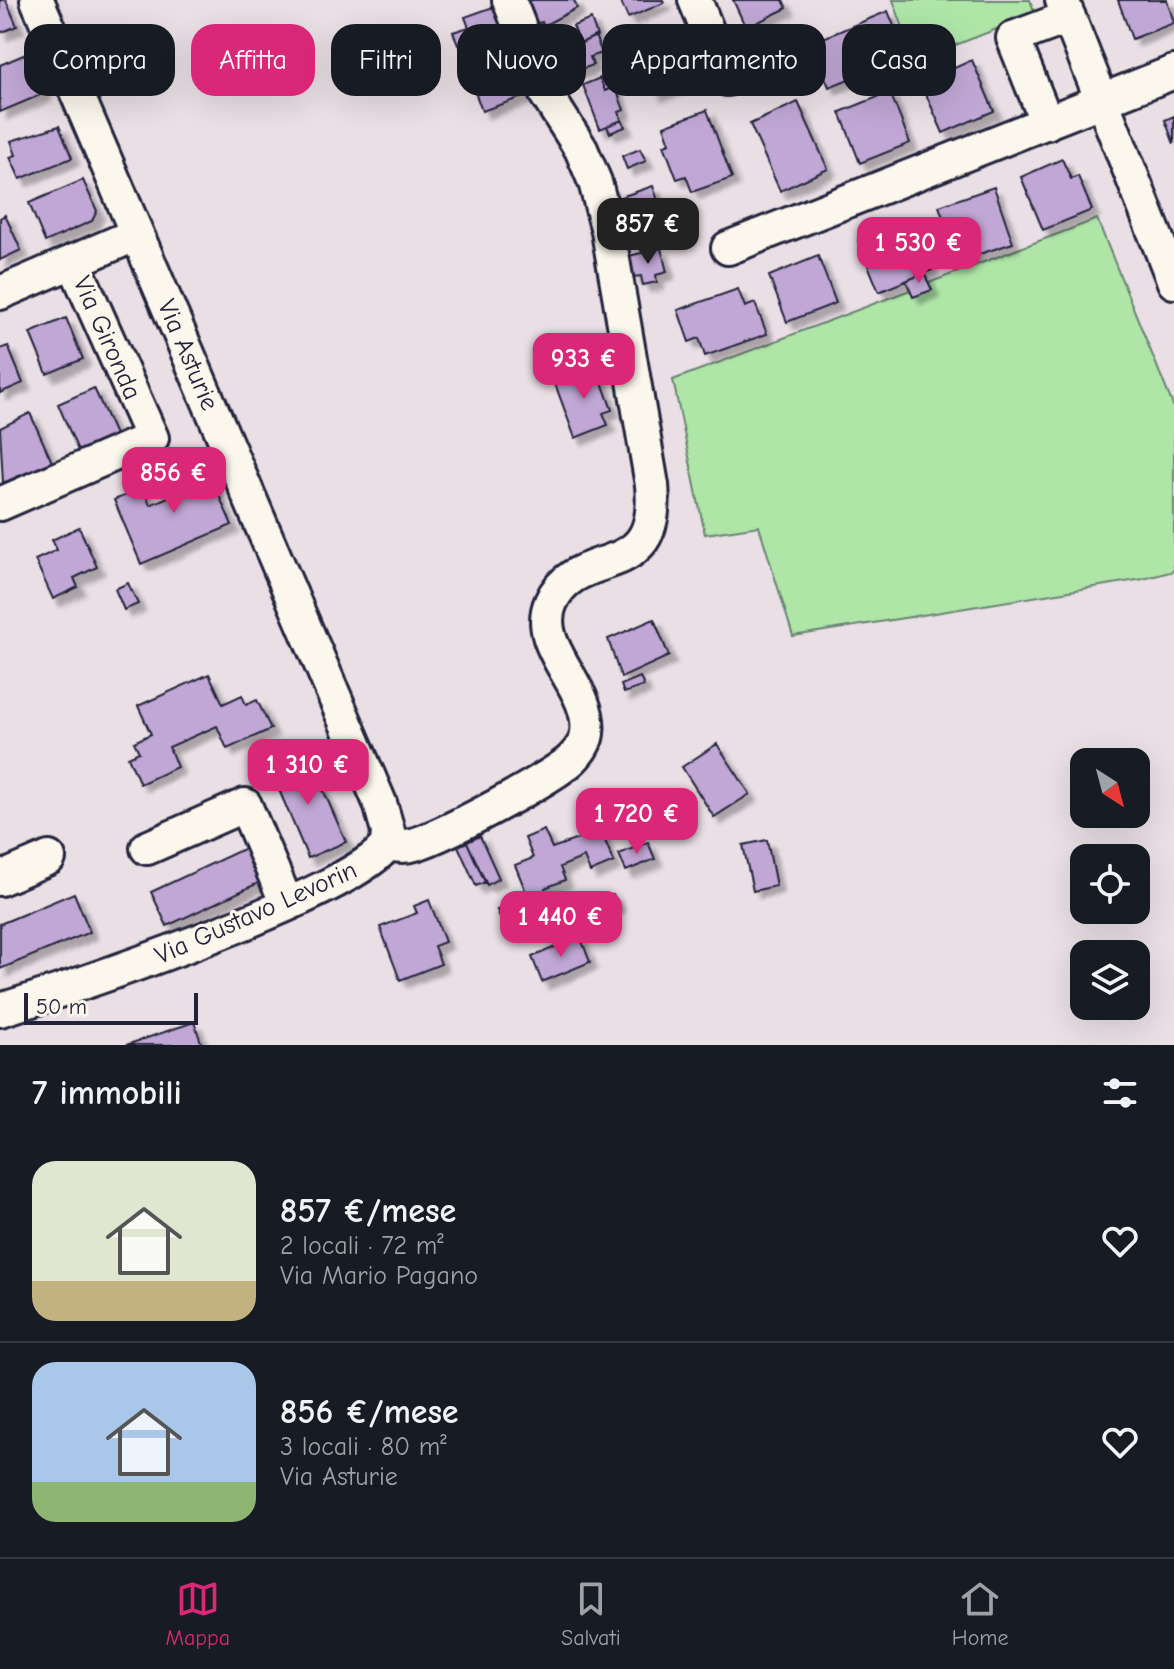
<!DOCTYPE html>
<html lang="it">
<meta charset="utf-8">
<style>
:root{--surface:#171b24;--page:#242831;--text:#f1f3f6;--muted:#9ea1a6;--line:#363941;--accent:#db2777}
body{margin:0;font-family:"Comic Neue",sans-serif;background:var(--page);color:var(--text);height:100vh;display:flex;flex-direction:column;font-size:30px;white-space:nowrap}
*{box-sizing:border-box;margin:0}
p{font-size:26px;color:var(--muted)}
.icon{flex:none;width:44px;height:44px;fill:none;stroke:currentColor;stroke-width:2;stroke-linecap:round;stroke-linejoin:round}
.map{position:relative;height:1045px;overflow:hidden}
.side{display:flex;flex-direction:column;background:var(--surface);flex:1}
.side>*{flex:none}
.top-card{position:absolute;left:24px;top:24px;width:1126px;height:72px;display:flex;gap:16px}
.needle{width:52px;rotate:144deg}
.controls{position:absolute;left:1070px;top:748px;display:grid;gap:16px}
.controls a{display:grid;place-items:center;width:80px;height:80px;border-radius:16px;background:var(--surface);box-shadow:0 8px 32px #0002;font-size:40px}
.scale{position:absolute;left:24px;bottom:20px;width:174px;box-sizing:border-box;padding-left:8px;border:4px solid #22223b;border-top:0;font-size:22px;line-height:28px;white-space:nowrap;color:#22223b;-webkit-text-stroke:6px #fbf7ec;paint-order:stroke}
.price{position:absolute;translate:-50% -68px;padding:0 18px;border-radius:16px;background:var(--accent);color:#fff;font-size:26px;line-height:52px;filter:drop-shadow(0 2px 4px #0008)}
.price::after{content:'';position:absolute;left:50%;top:48px;width:24px;height:18px;margin-left:-12px;background:inherit;clip-path:polygon(0 0,100% 0,50% 100%)}
.price.selected{background:#222;color:#fff}
ul{padding:0;list-style:none}
li{display:flex;align-items:center;gap:24px;height:200px;padding:0 32px}
li+li{border-top:2px solid var(--line)}
li span{display:grid;place-items:center;flex:none;width:224px;height:160px;border-radius:24px;color:#555}
li>.icon{margin-inline-start:auto}
span .icon{width:96px;height:96px;fill:#fffc;stroke-width:1}
li b{font-size:34px}
h2{display:flex;justify-content:space-between;align-items:center;height:96px;padding:0 32px;font-size:34px}
.chip{padding:0 28px;border-radius:24px;background:var(--surface);box-shadow:0 8px 32px #0002;font-size:28px;line-height:72px}
.chip.selected{background:var(--accent);color:#fff}
.dock{display:flex;justify-content:space-around;align-items:center;height:112px;border-top:2px solid var(--line);background:var(--surface);font-size:22px;color:var(--muted)}
.dock a{display:grid;justify-items:center;gap:4px}
.dock .selected{color:var(--accent)}
.map>svg:first-child{display:block}
.green{fill:#afe6a8;stroke:#688472;stroke-width:2}
.building{fill:#c0a7d5;stroke:#22223b;stroke-width:2;filter:url(#shadow)}
.lines{fill:none;stroke-linecap:round;stroke-linejoin:round}
.minor-casing{stroke:#22223b;stroke-width:38}
.minor{stroke:#fbf7ec;stroke-width:32}
.labels{text-anchor:middle;dominant-baseline:central;stroke-width:6;stroke-linejoin:round;paint-order:stroke}
.street-label{font-size:26px;fill:#22223b;stroke:#fbf7ec}
</style>
<div class="map">
<svg width="1174" height="1045" viewBox="0 0 1174 1045">
<defs>
<filter id="shadow"><feDropShadow dx="7" dy="7" stdDeviation="2" flood-color="#0004"/></filter>
</defs>
<rect width="100%" height="100%" fill="#e9dfe5"/>
<filter id="ink" filterUnits="userSpaceOnUse"><feTurbulence type="fractalNoise" baseFrequency=".0125" numOctaves="2"/><feDisplacementMap in="SourceGraphic" scale="16" xChannelSelector="R" yChannelSelector="G"/><feConvolveMatrix kernelMatrix="1 2 1 2 8 2 1 2 1" color-interpolation-filters="sRGB"/></filter>
<g filter="url(#ink)">
<path class="green" d="M 893,0 L 1030,0 L 1035,14 L 915,61 Z
M 1097,219 L 1174,408 L 1174,571 L 1143,579 L 793,636 L 759,526 L 705,534 L 673,380 Z"/>
<path class="building" d="M 0,0 L 6,0 L 17,26 L 0,33 Z
M 532,0 L 574,0 L 577,8 L 543,26 L 542,22 L 535,24 L 527,2 Z
M 620,0 L 663,0 L 664,3 L 628,18 Z
M 733,0 L 783,0 L 787,8 L 746,28 Z
M 1118,0 L 1167,0 L 1174,23 L 1132,39 Z
M 504,3 L 511,23 L 472,36 L 465,17 Z
M 888,11 L 906,56 L 829,87 L 811,43 Z
M 591,19 L 597,36 L 580,43 L 573,26 Z
M 469,27 L 473,41 L 458,45 L 453,32 Z
M 676,32 L 694,81 L 655,94 L 638,46 Z
M 595,36 L 602,53 L 590,57 L 593,65 L 559,78 L 552,58 Z
M 481,42 L 487,60 L 468,66 L 462,49 Z
M 28,53 L 45,93 L 0,112 L 0,65 Z
M 972,60 L 994,111 L 943,133 L 921,83 Z
M 516,64 L 521,80 L 507,85 L 504,79 L 474,89 L 471,80 Z
M 612,74 L 616,86 L 605,91 L 600,78 Z
M 528,78 L 534,93 L 482,111 L 474,89 L 504,79 L 507,85 Z
M 600,78 L 605,91 L 615,86 L 624,110 L 619,112 L 622,120 L 600,129 L 583,85 Z
M 890,92 L 910,143 L 860,163 L 840,112 Z
M 798,102 L 828,169 L 780,191 L 750,124 Z
M 707,110 L 732,178 L 692,192 L 686,176 L 677,179 L 664,145 L 670,143 L 664,126 Z
M 1174,116 L 1174,144 L 1165,120 Z
M 622,120 L 625,127 L 610,133 L 607,126 Z
M 59,126 L 72,158 L 20,179 L 10,157 L 16,155 L 11,141 Z
M 640,149 L 646,161 L 627,169 L 622,156 Z
M 1062,159 L 1071,179 L 1078,176 L 1092,210 L 1043,230 L 1021,177 Z
M 83,180 L 97,211 L 92,221 L 45,242 L 29,203 Z
M 653,186 L 663,215 L 627,227 L 618,198 Z
M 994,187 L 1013,243 L 958,261 L 939,206 Z
M 5,215 L 21,250 L 0,260 L 0,218 Z
M 910,218 L 932,270 L 879,292 L 858,240 Z
M 661,248 L 667,272 L 656,275 L 657,282 L 643,285 L 641,276 L 634,277 L 629,256 Z
M 818,256 L 836,303 L 787,322 L 769,276 Z
M 924,273 L 932,290 L 913,297 L 906,281 Z
M 738,289 L 745,307 L 755,303 L 767,334 L 705,356 L 699,338 L 689,342 L 678,310 Z
M 66,318 L 83,359 L 47,374 L 30,333 Z
M 8,346 L 23,383 L 0,393 L 0,349 Z
M 596,366 L 612,410 L 603,413 L 608,425 L 575,438 L 554,381 Z
M 94,388 L 116,437 L 79,453 L 58,404 Z
M 30,413 L 52,462 L 3,483 L 0,428 Z
M 204,461 L 232,525 L 141,564 L 114,500 L 143,488 L 150,505 L 182,491 L 175,474 Z
M 79,527 L 97,567 L 74,578 L 78,587 L 53,599 L 35,560 L 57,550 L 52,540 Z
M 128,583 L 138,604 L 124,610 L 115,589 Z
M 654,619 L 669,656 L 621,678 L 608,639 Z
M 209,674 L 223,704 L 242,695 L 246,705 L 257,700 L 271,729 L 227,749 L 217,726 L 169,747 L 177,767 L 140,784 L 128,757 L 139,752 L 134,742 L 151,734 L 138,706 Z
M 640,677 L 644,686 L 624,693 L 621,685 Z
M 717,744 L 750,794 L 714,817 L 682,767 Z
M 308,755 L 346,842 L 308,858 L 271,771 Z
M 544,830 L 552,848 L 601,831 L 614,862 L 590,872 L 584,857 L 560,867 L 565,880 L 545,888 L 555,913 L 507,933 L 497,910 L 528,897 L 515,865 L 533,858 L 525,838 Z
M 480,836 L 499,878 L 487,885 L 467,842 Z
M 767,840 L 776,886 L 753,891 L 743,845 Z
M 258,842 L 273,876 L 167,926 L 151,892 Z
M 467,842 L 485,882 L 476,886 L 458,846 Z
M 648,842 L 655,859 L 626,871 L 619,854 Z
M 74,893 L 90,932 L 0,969 L 0,924 Z
M 613,895 L 618,905 L 605,911 L 600,901 Z
M 429,900 L 445,942 L 434,946 L 441,964 L 400,980 L 380,927 L 417,913 L 414,906 Z
M 598,918 L 601,927 L 594,929 L 590,921 Z
M 580,936 L 590,962 L 542,982 L 532,957 Z
M 194,1022 L 202,1045 L 126,1045 Z"/>
<g class="lines">
<defs>
<path id="minor" d="M 37,0 L 380,803 L 388,831 L 387,844
M 695,0 L 727,79 L 780,58
M 1062,0 L 1174,282
M 1047,123 L 1013,38 L 1069,17
M 728,248 L 1174,72
M 0,293 L 137,234
M 0,504 L 152,438 L 73,261
M 387,844 C 396,846 403,847 411,845 C 435,841 554,777 572,759 C 579,752 586,743 587,733 C 593,687 531,647 551,602 C 578,542 661,587 652,485 L 608,231 L 595,182 L 581,149 L 546,94 L 509,0
M 147,848 L 245,805 L 286,902
M 0,879 L 49,858
M 0,1010 C 66,990 359,892 387,844"/>
</defs>
<use href="#minor" class="minor-casing"/>
<use href="#minor" class="minor"/>
</g>
</g>
<g class="labels">
<g class="street-label">
<text transform="translate(107 338) rotate(66)">Via Gironda</text>
<text transform="translate(188 355) rotate(67)">Via Asturie</text>
<text transform="translate(256 913) rotate(-24)">Via Gustavo Levorin</text>
</g>
</g>
</svg>
<div class="controls">
<a><svg class="needle" viewBox="-14 -14 28 28"><path d="M0-13l5 13h-10z" fill="#e53935"/><path d="M0 13l5-13h-10z" fill="#9ea1a6"/></svg></a>
<a><svg class="icon" aria-label="locate" viewBox="0 0 24 24"><circle cx="12" cy="12" r="6"/><path d="M12 2v4M12 18v4M2 12h4M18 12h4"/></svg></a>
<a><svg class="icon" aria-label="layers" viewBox="0 0 24 24"><path d="M12 4l9 5-9 5-9-5zM3 14l9 5 9-5"/></svg></a>
</div>
<div class="scale">50 m</div>
<b class="price selected" style="left:648px;top:266px">857 €</b>
<b class="price" style="left:919px;top:285px">1 530 €</b>
<b class="price" style="left:584px;top:401px">933 €</b>
<b class="price" style="left:174px;top:515px">856 €</b>
<b class="price" style="left:308px;top:807px">1 310 €</b>
<b class="price" style="left:637px;top:856px">1 720 €</b>
<b class="price" style="left:561px;top:959px">1 440 €</b>
<div class="top-card">
<a class="chip">Compra</a>
<a class="chip selected">Affitta</a>
<a class="chip">Filtri</a>
<a class="chip">Nuovo</a>
<a class="chip">Appartamento</a>
<a class="chip">Casa</a>
</div>
</div>
<section class="side">
<h2>7 immobili<svg class="icon" aria-label="filters" viewBox="0 0 24 24"><path d="M4 7h16M4 17h16"/><circle cx="9" cy="7" r="2"/><circle cx="15" cy="17" r="2"/></svg></h2>
<ul>
<li><span style="background:linear-gradient(#dfe7d0 75%,#c2b280 0)"><svg class="icon" aria-label="home" viewBox="0 0 24 24"><path d="M3 11l9-7 9 7M6 9v11h12V9"/></svg></span><div><b>857 €/mese</b><p>2 locali · 72 m²</p><p>Via Mario Pagano</p></div><svg class="icon" aria-label="heart" viewBox="0 0 24 24"><path d="M12 20l-8-8c-3-5 5-10 8-4 3-6 11-1 8 4z"/></svg></li>
<li><span style="background:linear-gradient(#a9c7e8 75%,#8fb573 0)"><svg class="icon" aria-label="home" viewBox="0 0 24 24"><path d="M3 11l9-7 9 7M6 9v11h12V9"/></svg></span><div><b>856 €/mese</b><p>3 locali · 80 m²</p><p>Via Asturie</p></div><svg class="icon" aria-label="heart" viewBox="0 0 24 24"><path d="M12 20l-8-8c-3-5 5-10 8-4 3-6 11-1 8 4z"/></svg></li>
</ul>
</section>
<nav class="dock">
<a class="selected"><svg class="icon" aria-label="map" viewBox="0 0 24 24"><path d="M3 6l6-2 6 2 6-2v14l-6 2-6-2-6 2zM9 4v14M15 6v14"/></svg>Mappa</a>
<a><svg class="icon" aria-label="saved" viewBox="0 0 24 24"><path d="M7 4h10v16l-5-4-5 4z"/></svg>Salvati</a>
<a><svg class="icon" aria-label="home" viewBox="0 0 24 24"><path d="M3 11l9-7 9 7M6 9v11h12V9"/></svg>Home</a>
</nav>
